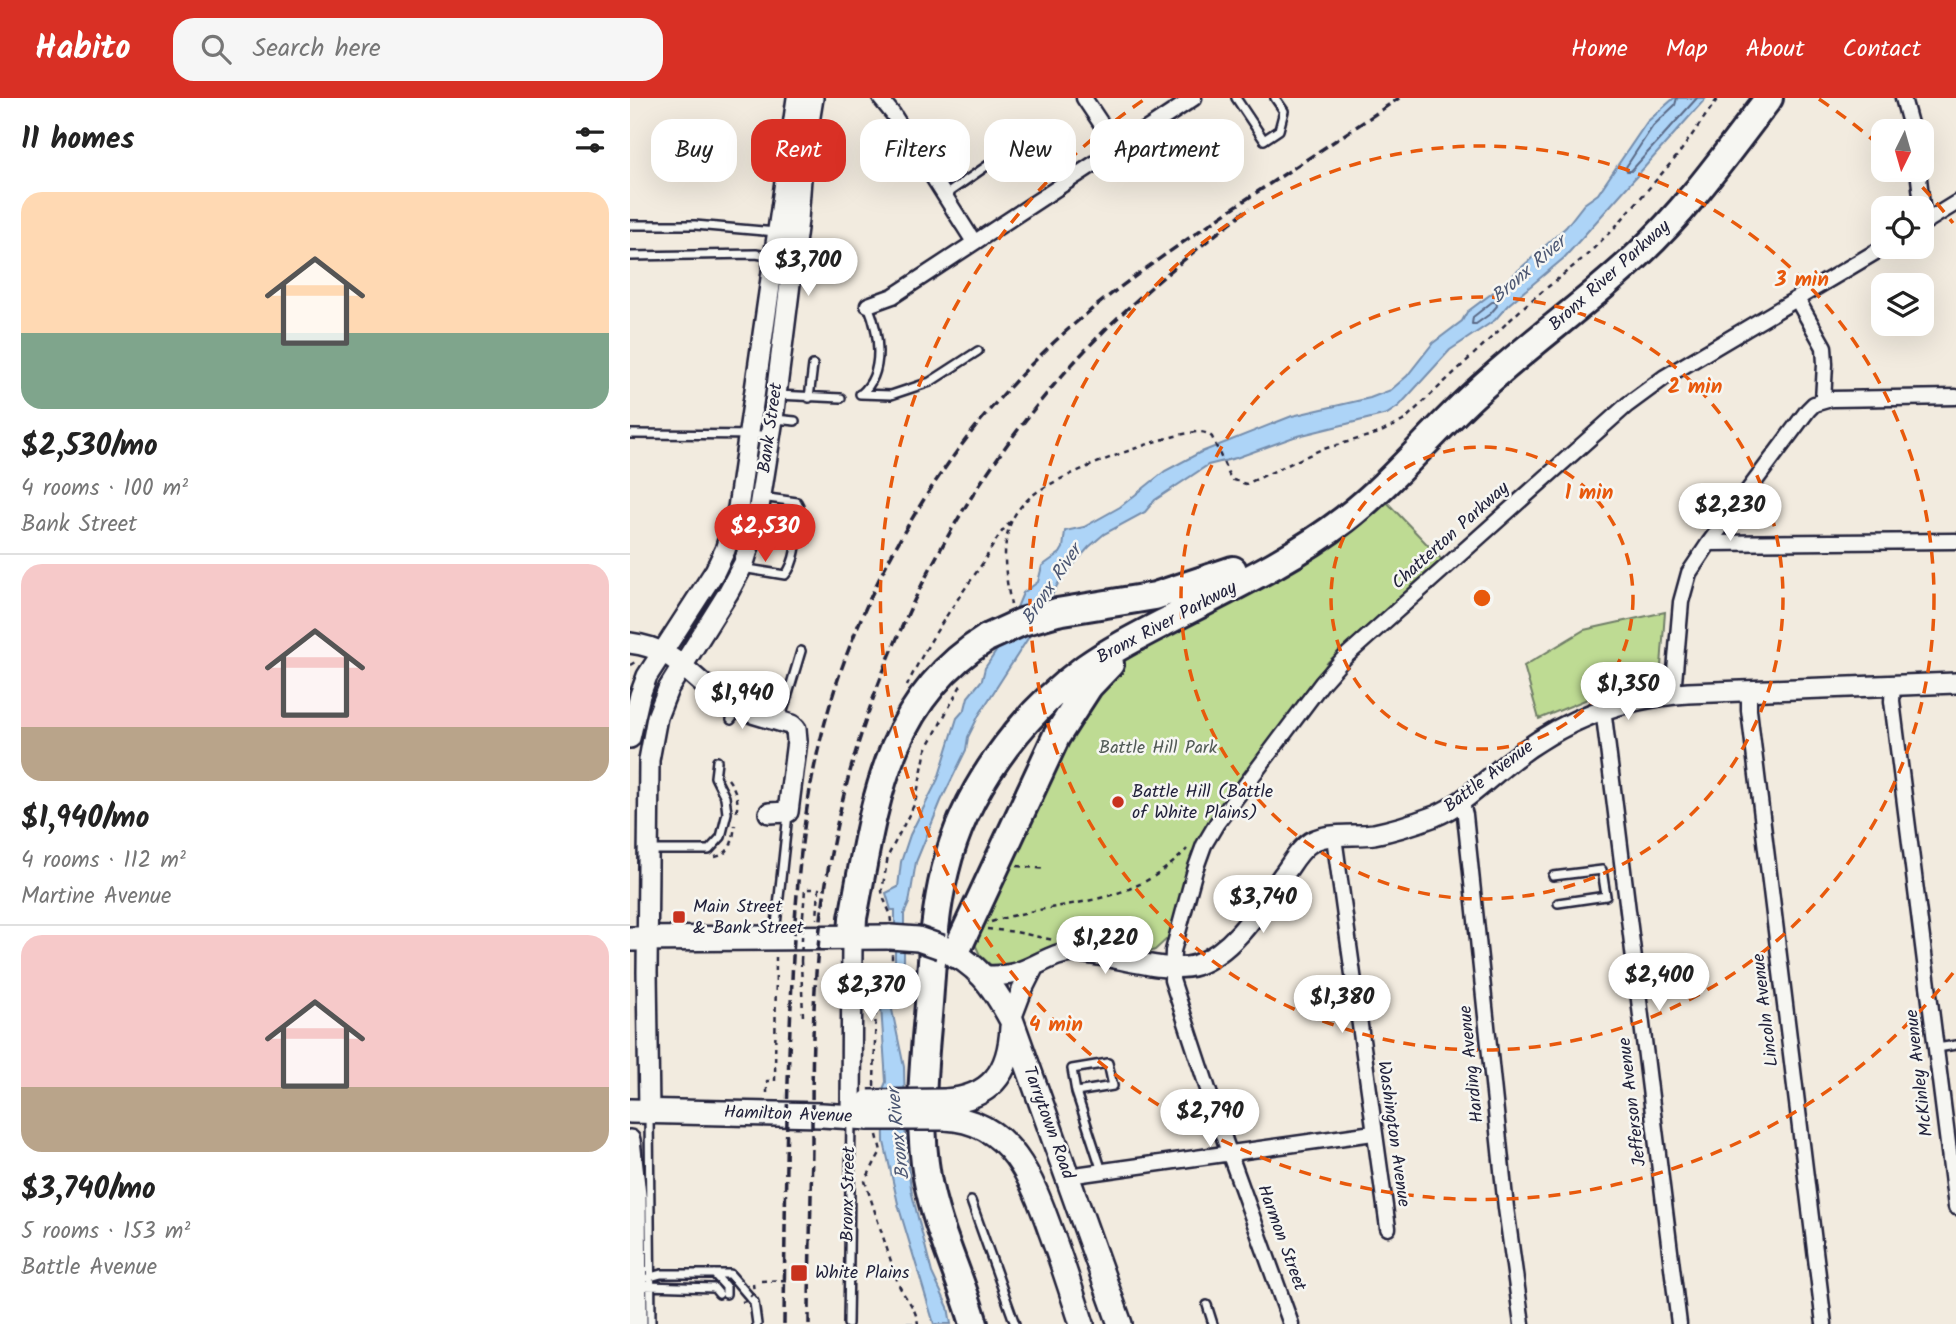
<!DOCTYPE html>
<meta charset="utf-8">
<style>
:root{--surface:#fff;--page:#f6f6f6;--text:#222;--muted:#767676;--line:#e0e0e0;--accent:#d93025}
body{margin:0;font-family:Kalam,sans-serif;background:var(--page);color:var(--text);height:100vh;display:flex;flex-direction:column;font-size:26px;white-space:nowrap}
*{box-sizing:border-box;margin:0}
p{font-size:23px;color:var(--muted)}
.icon{flex:none;width:38px;height:38px;fill:none;stroke:currentColor;stroke-width:2;stroke-linecap:round;stroke-linejoin:round}
.map{position:relative;flex:1;overflow:hidden}
.sheet{display:flex;flex-direction:column;background:var(--surface);width:630px}
.sheet>*{flex:none}
.banner{position:absolute;left:21px;top:21px;width:665px;height:63px;display:flex;gap:14px}
.needle{width:46px;rotate:185deg}
.fabs{position:absolute;left:1241px;top:21px;display:grid;gap:14px}
.fabs a{display:grid;place-items:center;width:63px;height:63px;border-radius:14px;background:var(--surface);box-shadow:0 7px 28px #0002;font-size:35px}
.price{position:absolute;translate:-50% -60px;padding:0 16px;border-radius:24px;background:#fff;color:#222;font-size:23px;line-height:46px;filter:drop-shadow(0 2px 4px #0008)}
.price::after{content:'';position:absolute;left:50%;top:42px;width:21px;height:16px;margin-left:-10px;background:inherit;clip-path:polygon(0 0,100% 0,50% 100%)}
.price.on{background:var(--accent);color:#fff}
ul{padding:0;list-style:none}
li{display:grid;align-content:center;gap:14px;height:371px;padding:0 21px}
li+li{border-top:2px solid var(--line)}
li span{display:grid;place-items:center;height:217px;border-radius:21px;color:#555}
li>.icon{margin-inline-start:auto}
span .icon{width:126px;height:126px;fill:#fffc;stroke-width:1}
li b{font-size:30px}
h2{display:flex;justify-content:space-between;align-items:center;height:84px;padding:0 21px;font-size:30px}
.tag{padding:0 24px;border-radius:21px;background:var(--surface);box-shadow:0 7px 28px #0002;font-size:24px;line-height:63px}
.tag.on{background:var(--accent);color:#fff}
header{display:flex;align-items:center;gap:42px;box-sizing:border-box;height:98px;padding:0 35px;background:var(--accent);color:#fff}
header strong{font-size:33px}
nav{display:flex;gap:38px;margin-inline-start:auto;font-size:24px}
.search{width:490px;height:63px;background:var(--page);display:flex;align-items:center;gap:18px;box-sizing:border-box;padding:0 24px;border-radius:21px;color:var(--muted);font-size:26px}
main{display:flex;flex:1;min-height:0}
.map>svg:first-child{display:block}
.green{fill:#bedb93;stroke:#707e67;stroke-width:2}
.water{fill:#add4f7;stroke:#758dac;stroke-width:2}
.lines{fill:none;stroke-linecap:round;stroke-linejoin:round}
.shore{stroke:#5a6986;stroke-width:2}
.stream{stroke:#758dac;stroke-width:3.5}
.lane-casing{stroke:#22223b;stroke-width:12}
.street-casing{stroke:#22223b;stroke-width:19}
.secondary-casing{stroke:#22223b;stroke-width:24}
.primary-casing{stroke:#22223b;stroke-width:28}
.highway-casing{stroke:#22223b;stroke-width:32}
.path{stroke:#22223b;stroke-width:2.5;stroke-dasharray:5 5;stroke-linecap:butt}
.lane{stroke:#f6f6f2;stroke-width:7}
.street{stroke:#f6f6f2;stroke-width:14}
.secondary{stroke:#f6f6f2;stroke-width:19}
.primary{stroke:#f6f6f2;stroke-width:23}
.highway{stroke:#f6f6f2;stroke-width:26}
.rail{stroke:#22223b;stroke-width:3.5;stroke-dasharray:10 5;stroke-linecap:butt}
.primary-bridge-casing{stroke:#22223b;stroke-width:28;stroke-linecap:butt}
.highway-bridge-casing{stroke:#22223b;stroke-width:32;stroke-linecap:butt}
.path-bridge{stroke:#22223b;stroke-width:2.5;stroke-dasharray:5 5;stroke-linecap:butt}
.primary-bridge{stroke:#f6f6f2;stroke-width:23}
.highway-bridge{stroke:#f6f6f2;stroke-width:26}
.ring{fill:none;stroke:#e8590c;stroke-width:3.5;stroke-dasharray:12 9}
.poi-dot{fill:#c8321e;stroke:#f6f6f2;stroke-width:2.5}
.labels{text-anchor:middle;dominant-baseline:central;stroke-width:5;stroke-linejoin:round;paint-order:stroke}
.street-label{font-size:18px;fill:#22223b;stroke:#f6f6f2}
.park-label{font-size:18px;fill:#515a55;stroke:#f6f6f2}
.poi-label{font-size:18px;fill:#22223b;stroke:#f6f6f2;text-anchor:start}
.water-label{font-size:19px;font-style:italic;fill:#4c5773;stroke:#f6f6f2}
.centre{fill:#e8590c;stroke:#f6f6f2;stroke-width:3.5}
.ring-label{font-size:21px;text-anchor:middle;font-weight:bold;fill:#e8590c;stroke:#f6f6f2;stroke-width:5;stroke-linejoin:round;paint-order:stroke}
</style>
<header>
<strong>Habito</strong>
<div class="search"><svg class="icon" aria-label="search" viewBox="0 0 24 24"><circle cx="10" cy="10" r="6"/><path d="M15 15l6 6"/></svg>Search here</div>
<nav><a>Home</a><a>Map</a><a>About</a><a>Contact</a></nav>
</header>
<main>
<section class="sheet">
<h2>11 homes<svg class="icon" aria-label="filters" viewBox="0 0 24 24"><path d="M4 7h16M4 17h16"/><circle cx="9" cy="7" r="2"/><circle cx="15" cy="17" r="2"/></svg></h2>
<ul>
<li><span style="background:linear-gradient(#ffd9b3 65%,#7fa58c 0)"><svg class="icon" aria-label="home" viewBox="0 0 24 24"><path d="M3 11l9-7 9 7M6 9v11h12V9"/></svg></span><div><b>$2,530/mo</b><p>4 rooms · 100 m²</p><p>Bank Street</p></div></li>
<li><span style="background:linear-gradient(#f6c9c9 75%,#b9a48a 0)"><svg class="icon" aria-label="home" viewBox="0 0 24 24"><path d="M3 11l9-7 9 7M6 9v11h12V9"/></svg></span><div><b>$1,940/mo</b><p>4 rooms · 112 m²</p><p>Martine Avenue</p></div></li>
<li><span style="background:linear-gradient(#f6c9c9 70%,#b9a48a 0)"><svg class="icon" aria-label="home" viewBox="0 0 24 24"><path d="M3 11l9-7 9 7M6 9v11h12V9"/></svg></span><div><b>$3,740/mo</b><p>5 rooms · 153 m²</p><p>Battle Avenue</p></div></li>
</ul>
</section>
<div class="map">
<svg width="1326" height="1226" viewBox="0 0 1326 1226">
<rect width="100%" height="100%" fill="#f2ebdf"/>
<filter id="ink" filterUnits="userSpaceOnUse"><feTurbulence type="fractalNoise" baseFrequency=".0143" numOctaves="2"/><feDisplacementMap in="SourceGraphic" scale="14" xChannelSelector="R" yChannelSelector="G"/><feConvolveMatrix kernelMatrix="1 2 1 2 8 2 1 2 1" color-interpolation-filters="sRGB"/></filter>
<g filter="url(#ink)">
<path class="green" d="M 753,400 L 813,463 L 698,564 L 676,597 L 573,734 L 556,774 L 544,826 L 538,840 L 525,852 L 516,856 L 476,843 L 441,842 L 393,865 L 364,870 L 350,857 L 343,842 L 418,664 L 493,560 Z
M 1035,514 L 1030,582 L 972,595 L 909,621 L 894,568 L 954,532 Z"/>
<path class="water" d="M 1044,0 L 1076,0 L 934,160 L 878,207 L 865,222 L 820,252 L 769,308 L 757,316 L 664,339 L 606,360 L 578,367 L 525,402 L 515,414 L 474,436 L 459,449 L 430,482 L 402,534 L 349,617 L 338,639 L 336,652 L 311,703 L 286,764 L 279,805 L 274,816 L 274,867 L 262,898 L 261,907 L 274,969 L 276,1056 L 282,1096 L 302,1175 L 318,1209 L 321,1226 L 304,1226 L 269,1110 L 254,1044 L 253,991 L 256,984 L 251,908 L 265,873 L 265,812 L 261,812 L 256,795 L 268,789 L 271,764 L 280,737 L 308,681 L 327,620 L 335,611 L 338,599 L 352,582 L 355,570 L 373,543 L 393,495 L 408,484 L 412,468 L 430,455 L 433,450 L 435,433 L 454,429 L 490,409 L 535,373 L 569,355 L 662,318 L 740,300 L 761,292 L 777,278 L 803,245 L 832,223 L 837,214 L 869,190 L 936,129 L 954,106 L 968,96 L 1017,24 Z"/>
<g class="lines">
<path class="shore" d="M 1047,0 L 1045,7 L 1023,28 L 996,69 L 997,73 L 1001,73 L 1067,0
M 862,204 L 866,204 L 867,208 L 860,216 L 846,226 L 842,226 L 843,219 Z"/>
<path class="stream" d="M 262,1226 L 281,1226"/>
<defs>
<path id="lane" d="M 606,0 L 634,42 L 649,32 L 654,13 L 645,0
M 315,97 L 361,65
M 0,127 L 65,127 L 146,134
M 0,158 L 126,156 L 143,159
M 230,296 L 261,297 L 300,284 L 348,253
M 231,296 C 256,275 249,234 238,207
M 147,297 L 211,300
M 179,300 L 183,267
M 145,321 L 165,323
M 0,336 L 139,337
M 112,470 L 155,477 C 169,462 167,428 169,408 L 167,404 L 131,399
M 101,622 L 109,611
M 150,623 L 171,553
M 19,752 L 79,752 L 91,739 L 97,715 L 95,699 L 85,679 L 87,663
M 923,778 L 972,772 L 976,798 L 928,805
M 145,836 L 158,716
M 1307,950 L 1326,947
M 446,994 L 483,988 L 478,965 L 442,971 L 446,994 L 472,1073
M 19,1017 L 21,1226
M 341,1103 L 385,1226
M 84,1176 L 96,1189 L 96,1196
M 17,1180 L 31,1176 L 100,1176 L 124,1204 L 127,1226
M 17,1188 L 84,1190 L 89,1196
M 577,1207 L 583,1226
M 218,1226 L 221,1023"/>
<path id="street" d="M 250,0 L 263,16 L 344,144
M 454,0 L 488,51
M 1273,0 L 1282,33
M 1288,72 L 1294,124
M 1292,126 L 1326,105
M 1167,201 L 1194,249 L 1195,266 L 1193,303
M 238,207 L 263,198 L 564,0
M 1079,445 L 1326,443
M 1263,586 L 1262,603 L 1326,1109
M 1119,592 L 1119,612 L 1194,1226
M 1043,596 L 1051,504 L 1059,475 L 1079,445 L 1178,312 L 1184,306 L 1201,301 L 1326,299
M 973,610 L 1049,1226
M 831,703 L 835,717 L 876,1110 L 892,1226
M 704,739 L 758,1130
M 438,1078 L 743,1035
M 661,1226 L 595,1043 L 542,882 L 543,853 L 565,772 L 574,747 L 587,725 L 692,585 L 715,559 L 997,307 L 1035,279 L 1254,149"/>
<path id="secondary" d="M 0,545 C 49,551 58,580 96,603 C 116,615 140,620 162,627 L 166,631 L 167,643 L 158,714 L 139,715
M 0,640 L 10,597 L 17,578 L 85,473 L 95,452 L 108,410 L 167,0
M 354,878 C 365,878 376,878 386,875 C 407,869 423,854 445,854 C 479,855 536,877 566,867 C 605,853 631,808 654,776 C 661,767 667,755 677,747 C 694,733 724,739 744,736 C 765,732 786,725 805,718 C 832,707 855,683 878,665 C 932,622 989,600 1058,595 L 1326,585
M 381,921 L 392,892 L 404,868
M 19,1013 L 17,874 L 19,662 L 27,619 L 38,591 L 98,495 L 114,465 L 127,422 L 143,321 L 168,122 L 172,67 L 183,0
M 221,1019 L 222,840
M 0,1042 L 6,1097 L 7,1226"/>
<path id="primary" d="M 0,841 L 260,839
M 311,849 C 348,866 362,886 381,921 L 490,1226
M 315,1003 C 361,1000 380,974 382,929
M 0,1013 L 192,1017 L 239,1020
M 315,1020 C 381,1023 402,1081 421,1134 C 432,1164 442,1195 452,1226"/>
<path id="highway" d="M 427,514 L 525,498 L 603,472
M 222,840 L 223,820 C 244,711 254,604 357,540
M 325,856 L 426,639 L 459,588 L 480,566
M 344,1226 C 330,1177 306,1130 297,1079 C 288,1026 293,971 298,918 C 302,870 303,820 315,773 C 334,693 390,618 455,570 C 482,551 510,537 539,522 C 599,491 662,462 715,421 C 764,383 803,333 849,292 C 901,244 959,204 1010,155 C 1059,109 1098,53 1139,0"/>
</defs>
<use href="#lane" class="lane-casing"/>
<use href="#street" class="street-casing"/>
<use href="#secondary" class="secondary-casing"/>
<use href="#primary" class="primary-casing"/>
<use href="#highway" class="highway-casing"/>
<path class="path" d="M 381,507 C 376,480 370,449 382,422 C 387,411 397,401 407,394 C 433,376 537,335 568,334 C 574,334 578,335 582,339 L 599,377 L 603,382 L 616,386 L 690,352 L 749,335 L 773,323 L 897,206 L 957,157 L 987,127 L 1048,57 L 1088,0
M 0,567 L 7,563
M 277,588 C 296,546 322,509 348,472 C 360,455 366,438 381,423
M 98,681 C 105,690 110,703 106,714
M 85,759 C 102,756 103,741 105,727
M 387,768 L 416,771
M 173,818 L 175,791 L 189,791 L 187,821
M 261,824 L 260,815 L 253,799 L 252,793 L 258,758 L 285,705 L 296,652 L 331,587
M 361,824 C 433,800 500,812 557,751
M 357,831 L 386,834 L 423,842
M 171,863 L 173,919
M 244,988 L 246,900 L 262,863 L 262,855
M 137,995 L 137,983 L 145,983 L 146,859
M 247,1037 L 251,1053 L 235,1083 L 268,1185 C 275,1202 285,1206 288,1226"/>
<use href="#lane" class="lane"/>
<use href="#street" class="street"/>
<use href="#secondary" class="secondary"/>
<use href="#primary" class="primary"/>
<use href="#highway" class="highway"/>
<path class="rail" d="M 154,1226 C 155,1120 156,1013 161,907 C 164,827 168,749 184,671 C 216,512 302,360 419,249 C 467,203 523,165 578,127 C 641,84 706,43 769,0
M 179,1226 C 179,1167 181,1108 182,1049 C 182,973 182,897 191,821 C 217,601 320,384 479,228 C 523,185 571,148 619,110"/>
<defs>
<path id="primary-bridge" d="M 260,839 L 288,841 L 311,849
M 239,1004 L 315,1003
M 239,1020 L 315,1020"/>
<path id="highway-bridge" d="M 357,540 L 392,524 L 427,514"/>
</defs>
<use href="#primary-bridge" class="primary-bridge-casing"/>
<use href="#highway-bridge" class="highway-bridge-casing"/>
<path class="path-bridge" d="M 171,863 L 173,818
M 131,1183 L 160,1182
M 112,1204 L 116,1203 L 124,1194 L 123,1186"/>
<use href="#primary-bridge" class="primary-bridge"/>
<use href="#highway-bridge" class="highway-bridge"/>
</g>
</g>
<g class="ring">
<circle cx="852" cy="500" r="151"/>
<circle cx="852" cy="500" r="301"/>
<circle cx="852" cy="500" r="452"/>
<path d="M1323 875A602 602 0 1 1 515 1M1189 1A602 602 0 0 1 1251 49M1278 74A602 602 0 0 1 1323 125"/>
</g>
<g class="poi-dot">
<circle cx="488" cy="704" r="7"/>
<rect x="42" y="812" width="14" height="14" rx="3.5"/>
<rect x="160" y="1166" width="18" height="18" rx="3.5"/>
</g>
<g class="labels">
<g class="street-label">
<text transform="translate(980 178) rotate(-42)">Bronx River Parkway</text>
<text transform="translate(141 330) rotate(-82)">Bank Street</text>
<text transform="translate(821 438) rotate(-42)">Chatterton Parkway</text>
<text transform="translate(537 525) rotate(-28)">Bronx River Parkway</text>
<text transform="translate(859 679) rotate(-37)">Battle Avenue</text>
<text transform="translate(1136 912) rotate(-97)">Lincoln Avenue</text>
<text transform="translate(842 966) rotate(-96)">Harding Avenue</text>
<text transform="translate(1290 975) rotate(-97)">McKinley Avenue</text>
<text transform="translate(1003 1004) rotate(-97)">Jefferson Avenue</text>
<text transform="translate(158 1017) rotate(2)">Hamilton Avenue</text>
<text transform="translate(418 1025) rotate(70)">Tarrytown Road</text>
<text transform="translate(763 1036) rotate(82)">Washington Avenue</text>
<text transform="translate(219 1096) rotate(-89)">Bronx Street</text>
<text transform="translate(651 1140) rotate(70)">Harmon Street</text>
</g>
<g class="park-label">
<text x="528" y="650">Battle Hill Park</text>
</g>
<g class="poi-label">
<text x="502" y="694">Battle Hill (Battle<tspan x="502" dy="21">of White Plains)</tspan></text>
<text x="63" y="809">Main Street<tspan x="63" dy="21">&amp; Bank Street</tspan></text>
<text x="185" y="1175">White Plains</text>
</g>
<g class="water-label">
<text transform="translate(899 172) rotate(-41)">Bronx River</text>
<text transform="translate(422 487) rotate(-56)">Bronx River</text>
<text transform="translate(269 1036) rotate(-96)">Bronx River</text>
</g>
</g>
<circle cx="852" cy="500" r="10" class="centre"/>
<g class="ring-label">
<text x="1172" y="188">3 min</text>
<text x="1065" y="295">2 min</text>
<text x="959" y="401">1 min</text>
<text x="426" y="933">4 min</text>
</g>
</svg>
<div class="fabs">
<a><svg class="needle" viewBox="-14 -14 28 28"><path d="M0-13l5 13h-10z" fill="#e53935"/><path d="M0 13l5-13h-10z" fill="#767676"/></svg></a>
<a><svg class="icon" aria-label="locate" viewBox="0 0 24 24"><circle cx="12" cy="12" r="6"/><path d="M12 2v4M12 18v4M2 12h4M18 12h4"/></svg></a>
<a><svg class="icon" aria-label="layers" viewBox="0 0 24 24"><path d="M12 4l9 5-9 5-9-5zM3 14l9 5 9-5"/></svg></a>
</div>
<b class="price" style="left:178px;top:200px">$3,700</b>
<b class="price" style="left:1100px;top:445px">$2,230</b>
<b class="price on" style="left:135px;top:466px">$2,530</b>
<b class="price" style="left:998px;top:624px">$1,350</b>
<b class="price" style="left:112px;top:633px">$1,940</b>
<b class="price" style="left:633px;top:837px">$3,740</b>
<b class="price" style="left:475px;top:878px">$1,220</b>
<b class="price" style="left:1029px;top:915px">$2,400</b>
<b class="price" style="left:241px;top:925px">$2,370</b>
<b class="price" style="left:712px;top:937px">$1,380</b>
<b class="price" style="left:580px;top:1051px">$2,790</b>
<div class="banner">
<a class="tag">Buy</a>
<a class="tag on">Rent</a>
<a class="tag">Filters</a>
<a class="tag">New</a>
<a class="tag">Apartment</a>
</div>
</div>
</main>
